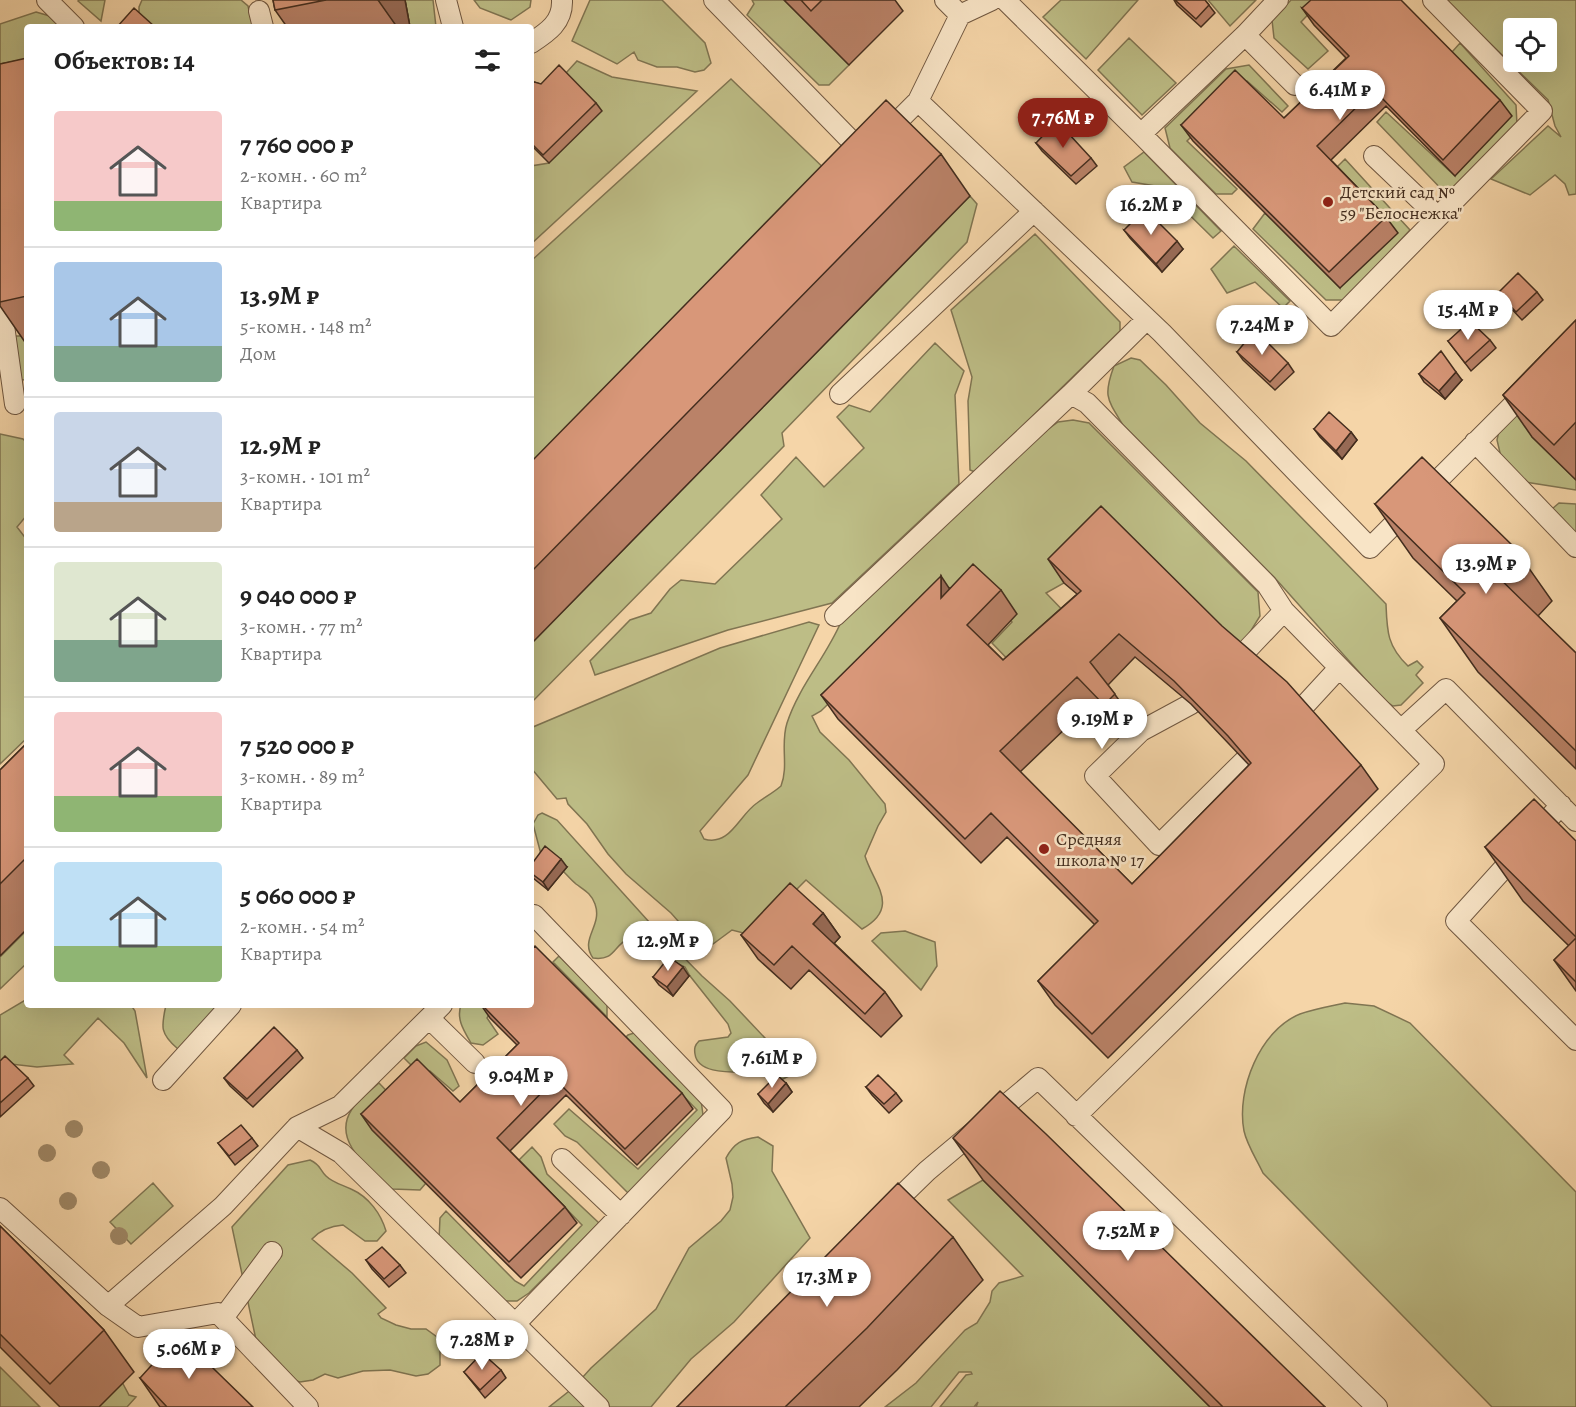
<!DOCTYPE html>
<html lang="ru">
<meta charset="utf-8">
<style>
:root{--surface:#fff;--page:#f6f6f6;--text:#222;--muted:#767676;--line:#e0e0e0;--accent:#8f2418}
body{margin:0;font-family:Alegreya,serif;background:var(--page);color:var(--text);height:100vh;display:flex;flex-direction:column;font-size:22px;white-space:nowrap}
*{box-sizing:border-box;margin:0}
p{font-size:20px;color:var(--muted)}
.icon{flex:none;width:33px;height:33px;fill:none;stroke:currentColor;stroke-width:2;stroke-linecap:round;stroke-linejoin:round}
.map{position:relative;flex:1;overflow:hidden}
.details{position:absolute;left:24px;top:24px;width:510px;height:984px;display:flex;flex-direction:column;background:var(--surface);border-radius:6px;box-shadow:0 6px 24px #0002}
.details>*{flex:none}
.tools{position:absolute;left:1503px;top:18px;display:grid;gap:12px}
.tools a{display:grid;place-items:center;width:54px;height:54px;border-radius:6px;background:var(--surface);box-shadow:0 6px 24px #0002;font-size:30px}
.price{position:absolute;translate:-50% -51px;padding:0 14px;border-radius:21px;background:#fff;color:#222;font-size:20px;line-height:39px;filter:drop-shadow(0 2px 3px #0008)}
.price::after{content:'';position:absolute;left:50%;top:36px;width:18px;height:14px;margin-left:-9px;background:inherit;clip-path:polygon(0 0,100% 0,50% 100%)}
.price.on{background:var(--accent);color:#fff}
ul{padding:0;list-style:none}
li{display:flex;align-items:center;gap:18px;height:150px;padding:0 30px}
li+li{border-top:2px solid var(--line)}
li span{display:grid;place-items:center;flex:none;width:168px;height:120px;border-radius:6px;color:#555}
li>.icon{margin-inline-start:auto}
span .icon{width:72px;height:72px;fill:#fffc;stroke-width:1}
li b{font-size:26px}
h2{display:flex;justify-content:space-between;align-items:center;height:72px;padding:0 30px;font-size:26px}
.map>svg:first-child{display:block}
.green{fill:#bdbd86;stroke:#807552;stroke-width:1.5;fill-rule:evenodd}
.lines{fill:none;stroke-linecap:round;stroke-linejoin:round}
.service-casing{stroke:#705740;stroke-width:22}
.service{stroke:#f8e4c6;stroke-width:20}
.tree{fill:#a08968}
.wall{fill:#ba8268;stroke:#432d1e;stroke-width:1.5;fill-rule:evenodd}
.shaded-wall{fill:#976a55;stroke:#432d1e;stroke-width:1.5}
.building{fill:#d89779;stroke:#432d1e;stroke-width:1.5;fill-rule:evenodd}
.poi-dot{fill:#8f2418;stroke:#f8e4c6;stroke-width:2}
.labels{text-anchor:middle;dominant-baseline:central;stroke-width:5;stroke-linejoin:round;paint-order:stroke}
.poi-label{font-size:18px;fill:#432d1e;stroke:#f8e4c6;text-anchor:start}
</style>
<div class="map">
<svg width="1576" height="1407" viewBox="0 0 1576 1407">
<rect width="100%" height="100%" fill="#f5d5a8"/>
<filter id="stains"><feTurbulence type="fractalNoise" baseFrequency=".00333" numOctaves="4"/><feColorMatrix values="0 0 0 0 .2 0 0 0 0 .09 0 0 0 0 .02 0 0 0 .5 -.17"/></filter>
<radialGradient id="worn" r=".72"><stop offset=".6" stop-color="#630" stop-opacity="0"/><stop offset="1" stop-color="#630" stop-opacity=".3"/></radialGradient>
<path class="green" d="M 105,0 L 101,21 L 78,1 L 79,0 Z
M 142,0 L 241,0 L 248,6 L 253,27 L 151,27 L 139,16 L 139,7 Z
M 405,0 L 433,0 L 436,27 L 410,27 Z
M 474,0 L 531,0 L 530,7 L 511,20 L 480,8 Z
M 590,0 L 662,0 L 705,43 L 711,63 L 704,70 L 695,72 L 677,67 L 657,67 L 638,60 L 634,52 L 617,64 L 572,41 Z
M 752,0 L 784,0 L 849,65 L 829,85 L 819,85 L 747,15 L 754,4 Z
M 1061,0 L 1138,0 L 1086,59 L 1043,17 Z
M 1208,0 L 1256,0 L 1230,26 Z
M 1291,0 L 1322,0 L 1301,22 L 1328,51 L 1308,69 L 1274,38 L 1272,20 Z
M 1446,0 L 1576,0 L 1576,194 L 1569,195 L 1565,184 L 1555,175 L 1530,195 L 1491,179 L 1548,126 L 1561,137 L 1555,126 L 1548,100 ZM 1514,28 L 1546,28 L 1546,62 L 1514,62 Z
M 36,12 L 60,19 L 68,27 L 27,27 L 27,75 L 0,82 L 0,24 Z
M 1129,38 L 1176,83 L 1142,115 L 1098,70 Z
M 1460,43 L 1516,105 L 1517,125 L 1447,195 L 1377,122 L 1386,112 L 1455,176 L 1452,52 Z
M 577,61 L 612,77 L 697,91 L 531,244 L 531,166 L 549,163 L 565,74 Z
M 1249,65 L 1288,106 L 1282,112 L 1247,81 L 1187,141 L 1237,189 L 1232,194 L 1216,194 L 1170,148 L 1165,128 L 1226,69 Z
M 731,79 L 832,176 L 531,484 L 531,261 Z
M 1144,152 L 1221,231 L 1213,238 L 1161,187 L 1132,182 L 1124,167 Z
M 1345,159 L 1410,230 L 1345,300 L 1326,300 L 1253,229 L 1265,213 L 1340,288 L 1335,169 Z
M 970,196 L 977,204 L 967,242 L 782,433 L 784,446 L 531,703 L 531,644 Z
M 1035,234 L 1120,322 L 1120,331 L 975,472 L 970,470 L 968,401 L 972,377 L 951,310 Z
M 1234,246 L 1290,301 L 1283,308 L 1255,282 L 1227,293 L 1211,269 Z
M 16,336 L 27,336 L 27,380 L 4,379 L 0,376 L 0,340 Z
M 935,343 L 964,371 L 955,395 L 959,484 L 832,603 L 728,630 L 595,675 L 590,661 L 630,620 L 651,613 L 670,589 L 681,580 L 715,584 L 782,519 L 761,495 L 796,457 L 824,487 L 864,448 L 837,417 L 849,405 L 870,412 Z
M 1131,358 L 1140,360 L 1166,385 L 1200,423 L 1246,461 L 1386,604 C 1387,631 1387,646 1408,666 L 1417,661 L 1423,667 L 1416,675 L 1423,683 L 1401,705 L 1393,706 L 1384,700 L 1274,577 L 1123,425 C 1107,399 1103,396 1114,366 Z
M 1529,395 L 1532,437 L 1576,480 L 1576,490 L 1525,482 L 1501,457 L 1497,440 L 1500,426 Z
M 1073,420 L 1089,423 L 1258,592 L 1260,616 L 1239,650 L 1118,530 L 1064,583 L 1046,593 L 1074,622 L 1022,674 L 992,643 L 1012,622 L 982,592 L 942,592 L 821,711 L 812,716 L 820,732 L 849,760 L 885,804 L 886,812 L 878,826 L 865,856 C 874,885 901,907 862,929 L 806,880 L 751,935 L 732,930 L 713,944 L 700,942 L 694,939 L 671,913 L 626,874 L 608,854 L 587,824 L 568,804 L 566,798 L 557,799 L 531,768 L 531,729 L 533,727 L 720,648 L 809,622 L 819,625 L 748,775 L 700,831 L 704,839 C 730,847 739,815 757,803 C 765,797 773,793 781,786 C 789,765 780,745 787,723 C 799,686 826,657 841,622 L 1047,430 L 1058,422 Z
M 0,434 L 23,439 L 27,443 L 27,515 L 17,527 L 27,540 L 27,738 L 0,764 Z
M 1559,503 L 1576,504 L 1576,536 L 1552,509 Z
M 542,813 L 557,820 L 650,923 L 702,976 L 730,1001 L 781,1055 L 788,1064 L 789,1076 L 779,1081 C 771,1080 765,1073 757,1073 C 741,1071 698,1077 695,1054 C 694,1048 695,1045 699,1041 L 728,1037 L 731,1033 L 728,1024 L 690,976 L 685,967 L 660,955 L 657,950 L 646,942 L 628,939 C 613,946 615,961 593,958 C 579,939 603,926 595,904 C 591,893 584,890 576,884 C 571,880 567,875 562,870 C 556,865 549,862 542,858 L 533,824 L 538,815 Z
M 27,930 L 27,963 L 0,989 L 0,957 Z
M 905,931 L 935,942 L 937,966 L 921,990 L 872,941 L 881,933 Z
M 559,956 L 607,1004 L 607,1017 L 553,962 Z
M 27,999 L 27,1005 L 131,1005 L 135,1011 L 147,1078 L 124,1043 L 98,1018 L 64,1055 L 73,1064 L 37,1067 L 11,1064 L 0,1074 L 0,1015 Z
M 1345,1003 L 1374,1006 L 1410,1023 L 1576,1192 L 1576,1407 L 1492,1407 L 1490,1405 L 1263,1173 C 1257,1160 1247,1145 1244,1131 C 1236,1090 1260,1030 1300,1014 C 1314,1009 1331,1006 1345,1003 Z
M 166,1005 L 218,1005 L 220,1007 L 178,1049 C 160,1034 161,1027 166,1005 Z
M 461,1005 L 495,1005 L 487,1018 L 498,1034 L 483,1045 L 471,1043 C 464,1031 456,1019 461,1005 Z
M 637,1032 L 701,1100 L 703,1115 L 699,1122 L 628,1193 L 577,1142 L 565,1136 L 554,1124 L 569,1109 L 638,1169 L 697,1110 L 626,1037 L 628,1035 Z
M 426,1042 L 447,1060 L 459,1086 L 453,1091 L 430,1071 L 420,1074 L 404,1058 L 416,1046 Z
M 379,1083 L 399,1104 L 426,1183 L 420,1190 L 392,1189 C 372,1170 330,1142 352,1109 C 358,1100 370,1091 379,1083 Z
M 758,1137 L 773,1146 L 772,1171 L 810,1238 L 734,1322 L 691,1359 L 651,1407 L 549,1407 L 573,1388 L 591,1368 L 656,1309 L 689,1248 L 721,1221 L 730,1210 L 733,1197 L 732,1184 L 726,1158 C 734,1143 742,1139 758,1137 Z
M 532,1147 L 541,1157 L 547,1174 L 599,1223 L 529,1293 L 517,1301 L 503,1301 L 439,1240 L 440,1218 L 446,1211 L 515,1281 L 524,1286 L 582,1225 L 519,1160 Z
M 310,1160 C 321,1165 319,1169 326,1176 C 333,1183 343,1185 351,1189 C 369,1197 381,1214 386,1231 L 377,1241 L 365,1241 L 343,1225 C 331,1226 321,1229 312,1239 L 352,1273 L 386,1308 L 378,1314 L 381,1318 L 396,1325 L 411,1329 L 426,1329 L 437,1337 L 440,1350 L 440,1365 L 428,1374 L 416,1376 L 390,1370 L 363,1371 L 338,1378 L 325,1374 L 313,1380 L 300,1382 L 287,1378 L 259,1354 L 232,1227 L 288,1165 Z
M 983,1180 L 1210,1407 L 976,1407 L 978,1402 L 974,1407 L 940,1407 L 966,1375 L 972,1374 L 971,1372 L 959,1372 L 931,1407 L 885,1407 L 916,1383 L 965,1330 L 977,1323 L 990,1302 L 992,1291 L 999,1283 L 1023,1276 L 948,1200 Z
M 153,1183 L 173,1206 L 131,1244 L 110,1222 Z
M 0,1367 L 40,1407 L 0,1407 Z
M 121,1380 L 129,1395 L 136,1397 L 127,1407 L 95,1407 Z"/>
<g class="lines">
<defs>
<path id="service" d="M 47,0 L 74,27
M 446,0 L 453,27
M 714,0 L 865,155
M 945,0 L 960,15
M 1005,0 L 1141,134 L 1331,326 L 1542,111 L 1433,0
M 259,11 L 263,27
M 1245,35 L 1295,85
M 531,43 C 548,32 563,22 562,0
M 918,101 L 1162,333 L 1370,548 L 1529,389
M 885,134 L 918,101 L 960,15 L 992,0
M 1141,134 L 1245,35 L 1278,0
M 1374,156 L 1438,217
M 0,297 L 15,404
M 840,394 L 1034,211
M 1071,394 L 1147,319
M 1475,442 L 1576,547
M 835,616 L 1071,394 L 1087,403 L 1267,585 L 1284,611 L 1434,764 L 1076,1116
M 1244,653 L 1284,611
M 1191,704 L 1141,731 L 1095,776 L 1159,845 L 1245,760
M 1304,706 L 1339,668
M 1401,730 L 1446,689 L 1576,821
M 1561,805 L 1456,921 L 1576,1040
M 429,1018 L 475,1063
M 163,1080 L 231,1005
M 297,1127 L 341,1153 L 515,1324 L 722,1110 L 534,915 L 531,918
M 562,1159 L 621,1215
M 0,1208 L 108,1306 L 138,1327 L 218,1313 L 308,1407
M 888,1209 L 927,1171 L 1038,1078 L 1377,1407
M 108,1306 L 223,1206 L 297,1127 L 340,1106 L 442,1005
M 223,1318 L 272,1252
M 515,1324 L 599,1407"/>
</defs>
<use href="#service" class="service-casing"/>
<use href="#service" class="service"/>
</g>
<g class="tree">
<circle cx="74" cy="1129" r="9"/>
<circle cx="47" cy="1153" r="9"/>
<circle cx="101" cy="1170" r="9"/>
<circle cx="68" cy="1201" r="9"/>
<circle cx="119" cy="1236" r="9"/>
</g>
<path class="wall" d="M 273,0 L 405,0 L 410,27 L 287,27 L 275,10 Z
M 784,0 L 895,0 L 903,11 L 849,65 Z
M 1174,0 L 1205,0 L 1215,13 L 1201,27 L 1177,5 Z
M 1302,8 L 1500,100 L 1512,116 L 1455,176 L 1386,106 L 1331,160 L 1386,217 L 1398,233 L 1340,288 L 1193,141 L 1181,125 L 1284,118 L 1346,58 L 1314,25 Z
M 27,59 L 27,345 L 0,306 L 0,64 Z
M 531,81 L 596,103 L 602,111 L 549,163 L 531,145 Z
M 1036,143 L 1091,158 L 1097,166 L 1076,184 L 1042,151 Z
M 941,154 L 970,196 L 531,644 L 531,462 Z
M 1124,230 L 1183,249 L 1162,272 L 1130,238 Z
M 1537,292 L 1543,300 L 1522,320 L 1504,301 L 1498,293 Z
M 1576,320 L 1576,480 L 1532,437 L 1503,395 Z
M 1490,340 L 1496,348 L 1471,371 L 1448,341 Z
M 1237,352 L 1288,363 L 1294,372 L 1275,390 L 1243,360 Z
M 1419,374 L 1462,380 L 1445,399 L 1424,382 Z
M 1314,429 L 1351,432 L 1357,440 L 1342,459 L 1320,437 Z
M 1375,504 L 1514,547 L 1552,601 L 1538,616 L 1576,653 L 1576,769 L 1478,672 L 1440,618 L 1457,601 L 1413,558 Z
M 1048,559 L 1361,765 L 1378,789 L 1108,1058 L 1055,1005 L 1038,981 L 1095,925 L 1007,837 L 981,863 L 838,719 L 821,695 L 949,588 L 1001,590 L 1017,614 L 988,645 L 1003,660 L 1077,594 L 1064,583 ZM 1135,657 L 1191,704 L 1249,765 L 1132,884 L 1020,772 L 1094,701 L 1120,729 L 1132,718 L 1108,685 Z
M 27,743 L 27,929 L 0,956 L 0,770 Z
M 1576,841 L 1576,991 L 1554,960 L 1569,946 L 1523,901 L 1485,847 Z
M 531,865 L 567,867 L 548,890 L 533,878 L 531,875 Z
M 823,913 L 840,937 L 834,943 L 885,992 L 902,1016 L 881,1037 L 809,970 L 791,989 L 758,959 L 741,935 Z
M 689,976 L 673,996 L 659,985 L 653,977 Z
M 481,1005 L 531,1005 L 682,1093 L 693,1109 L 637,1165 L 566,1095 L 510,1151 L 565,1207 L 577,1223 L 521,1278 L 372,1130 L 361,1114 L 460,1102 L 517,1045 L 490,1018 Z
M 297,1050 L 303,1058 L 253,1107 L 230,1086 L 224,1078 Z
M 0,1061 L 28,1078 L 34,1086 L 0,1117 Z
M 786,1083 L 792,1092 L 773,1112 L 764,1103 L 758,1094 Z
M 866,1087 L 896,1093 L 902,1101 L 889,1113 L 872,1095 Z
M 252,1138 L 258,1146 L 235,1165 L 218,1143 Z
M 953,1138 L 1325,1407 L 1210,1407 L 983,1180 Z
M 0,1226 L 104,1330 L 134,1372 L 99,1407 L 60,1407 L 0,1347 Z
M 953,1237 L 983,1280 L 897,1370 L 859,1407 L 677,1407 Z
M 366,1260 L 400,1265 L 406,1273 L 389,1287 L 372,1269 Z
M 501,1370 L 506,1378 L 485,1398 L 464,1372 Z
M 140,1378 L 253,1407 L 160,1407 Z"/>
<path class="shaded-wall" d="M 378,0 L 405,0 L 410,27 L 397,27 Z
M 1177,241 L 1183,249 L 1162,272 L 1156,264 Z
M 1456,372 L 1462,380 L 1445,399 L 1439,391 Z
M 1351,432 L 1357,440 L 1342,459 L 1336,451 Z
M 941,576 L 957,600 L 941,598 Z
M 561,859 L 567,867 L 548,890 L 543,882 Z
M 823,913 L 840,937 L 830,948 L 813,924 Z
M 683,967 L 689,976 L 673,996 L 667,987 Z
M 786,1083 L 792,1092 L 773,1112 L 768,1104 Z"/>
<path class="building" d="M 273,0 L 326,0 L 275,10 Z
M 801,0 L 822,0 L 811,11 Z
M 1175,0 L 1205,0 L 1209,5 L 1196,19 Z
M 1311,0 L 1401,0 L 1500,100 L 1443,160 L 1374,90 L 1317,146 L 1386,217 L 1329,272 L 1181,125 L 1235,70 L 1284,118 L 1349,56 L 1302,8 Z
M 134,8 L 155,27 L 117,27 Z
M 27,58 L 27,296 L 0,302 L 0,64 Z
M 559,65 L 596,103 L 543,155 L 531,143 L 531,81 L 541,84 Z
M 886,100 L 941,154 L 531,572 L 531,462 Z
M 1057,121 L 1091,158 L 1071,176 L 1036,143 Z
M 1145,209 L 1177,241 L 1156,264 L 1124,230 Z
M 1518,273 L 1537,292 L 1516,312 L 1498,293 Z
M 1576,320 L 1576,422 L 1554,445 L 1503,395 Z
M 1470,321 L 1490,340 L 1465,363 L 1448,341 Z
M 1255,330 L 1288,363 L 1270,382 L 1237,352 Z
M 1441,351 L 1456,372 L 1439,391 L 1419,374 Z
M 1329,412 L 1351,432 L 1336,451 L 1314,429 Z
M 1422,457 L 1514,547 L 1491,570 L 1576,653 L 1576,751 L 1440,618 L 1465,593 L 1375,504 Z
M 1101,506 L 1222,626 L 1287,682 L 1361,765 L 1092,1034 L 1038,981 L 1098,921 L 991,813 L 965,839 L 821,695 L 941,576 L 941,598 L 973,564 L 1001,590 L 967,625 L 1003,660 L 1081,591 L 1048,559 ZM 1119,634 L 1174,681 L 1228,736 L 1251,763 L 1132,884 L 1000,751 L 1077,677 L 1104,705 L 1115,694 L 1090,662 Z
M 27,743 L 27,857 L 0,884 L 0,770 Z
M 1534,799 L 1576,841 L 1576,937 L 1485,847 Z
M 545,846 L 561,859 L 543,882 L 531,873 L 531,865 Z
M 790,883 L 823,913 L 813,924 L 885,992 L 865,1014 L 792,946 L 774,965 L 741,935 Z
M 1576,938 L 1576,982 L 1554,960 Z
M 535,946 L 682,1093 L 625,1149 L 555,1079 L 497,1138 L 565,1207 L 509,1262 L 361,1114 L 417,1059 L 460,1102 L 519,1043 L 482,1005 L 531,1005 L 531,950 Z
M 669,957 L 683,967 L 667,987 L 653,977 Z
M 274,1027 L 297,1050 L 247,1099 L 224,1078 Z
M 5,1056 L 28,1078 L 0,1103 L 0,1061 Z
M 777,1075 L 786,1083 L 768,1104 L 758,1094 Z
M 878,1075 L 896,1093 L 884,1104 L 866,1087 Z
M 1000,1091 L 1046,1134 L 1325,1407 L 1223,1407 L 953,1138 Z
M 241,1125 L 252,1138 L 229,1156 L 218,1143 Z
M 898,1183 L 953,1237 L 867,1328 L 785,1407 L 677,1407 Z
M 0,1226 L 104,1330 L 50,1384 L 0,1334 Z
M 382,1247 L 400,1265 L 384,1279 L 366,1260 Z
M 179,1335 L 253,1407 L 167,1407 L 140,1378 Z
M 482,1353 L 501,1370 L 480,1390 L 464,1372 Z"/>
<g class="poi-dot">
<circle cx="1328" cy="202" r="6"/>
<circle cx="1044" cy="849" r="6"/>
</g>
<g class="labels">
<g class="poi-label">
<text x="1340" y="192">Детский сад №<tspan x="1340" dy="21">59 "Белоснежка"</tspan></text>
<text x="1056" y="839">Средняя<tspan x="1056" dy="21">школа № 17</tspan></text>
</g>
</g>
<rect width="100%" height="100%" filter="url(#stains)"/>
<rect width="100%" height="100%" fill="url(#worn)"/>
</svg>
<div class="tools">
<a><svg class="icon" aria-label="locate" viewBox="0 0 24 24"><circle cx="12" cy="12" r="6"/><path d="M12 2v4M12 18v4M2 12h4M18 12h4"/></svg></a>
</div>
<b class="price" style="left:1340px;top:121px">6.41M ₽</b>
<b class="price on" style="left:1063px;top:149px">7.76M ₽</b>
<b class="price" style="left:1151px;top:236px">16.2M ₽</b>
<b class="price" style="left:1468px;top:341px">15.4M ₽</b>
<b class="price" style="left:1262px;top:356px">7.24M ₽</b>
<b class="price" style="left:1486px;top:595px">13.9M ₽</b>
<b class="price" style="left:1102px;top:750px">9.19M ₽</b>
<b class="price" style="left:668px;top:972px">12.9M ₽</b>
<b class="price" style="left:772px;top:1089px">7.61M ₽</b>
<b class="price" style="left:521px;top:1107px">9.04M ₽</b>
<b class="price" style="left:1128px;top:1262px">7.52M ₽</b>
<b class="price" style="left:827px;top:1308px">17.3M ₽</b>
<b class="price" style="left:482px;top:1371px">7.28M ₽</b>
<b class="price" style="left:189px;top:1380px">5.06M ₽</b>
<section class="details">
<h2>Объектов: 14<svg class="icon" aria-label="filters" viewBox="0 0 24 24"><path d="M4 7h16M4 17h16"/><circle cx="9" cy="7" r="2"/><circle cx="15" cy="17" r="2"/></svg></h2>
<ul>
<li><span style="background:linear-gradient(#f6c9c9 75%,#8fb573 0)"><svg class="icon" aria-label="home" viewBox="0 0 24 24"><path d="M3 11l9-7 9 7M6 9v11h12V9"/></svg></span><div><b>7 760 000 ₽</b><p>2-комн. · 60 m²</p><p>Квартира</p></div></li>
<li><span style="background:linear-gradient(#a9c7e8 70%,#7fa58c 0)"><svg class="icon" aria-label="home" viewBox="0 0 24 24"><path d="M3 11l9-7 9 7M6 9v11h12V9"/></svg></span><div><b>13.9M ₽</b><p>5-комн. · 148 m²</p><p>Дом</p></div></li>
<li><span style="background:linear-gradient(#c9d6e8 75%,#b9a48a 0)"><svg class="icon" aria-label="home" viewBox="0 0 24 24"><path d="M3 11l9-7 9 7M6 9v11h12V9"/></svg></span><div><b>12.9M ₽</b><p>3-комн. · 101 m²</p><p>Квартира</p></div></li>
<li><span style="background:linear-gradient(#dfe7d0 65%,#7fa58c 0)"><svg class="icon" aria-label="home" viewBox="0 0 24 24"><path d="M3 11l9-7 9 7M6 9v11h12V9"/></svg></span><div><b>9 040 000 ₽</b><p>3-комн. · 77 m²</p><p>Квартира</p></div></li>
<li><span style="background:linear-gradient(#f6c9c9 70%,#8fb573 0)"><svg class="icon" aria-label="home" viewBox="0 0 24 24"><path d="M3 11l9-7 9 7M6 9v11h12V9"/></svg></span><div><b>7 520 000 ₽</b><p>3-комн. · 89 m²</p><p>Квартира</p></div></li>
<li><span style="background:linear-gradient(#bfe0f5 70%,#8fb573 0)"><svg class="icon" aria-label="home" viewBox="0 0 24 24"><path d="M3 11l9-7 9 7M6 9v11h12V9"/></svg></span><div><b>5 060 000 ₽</b><p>2-комн. · 54 m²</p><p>Квартира</p></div></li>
</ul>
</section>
</div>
